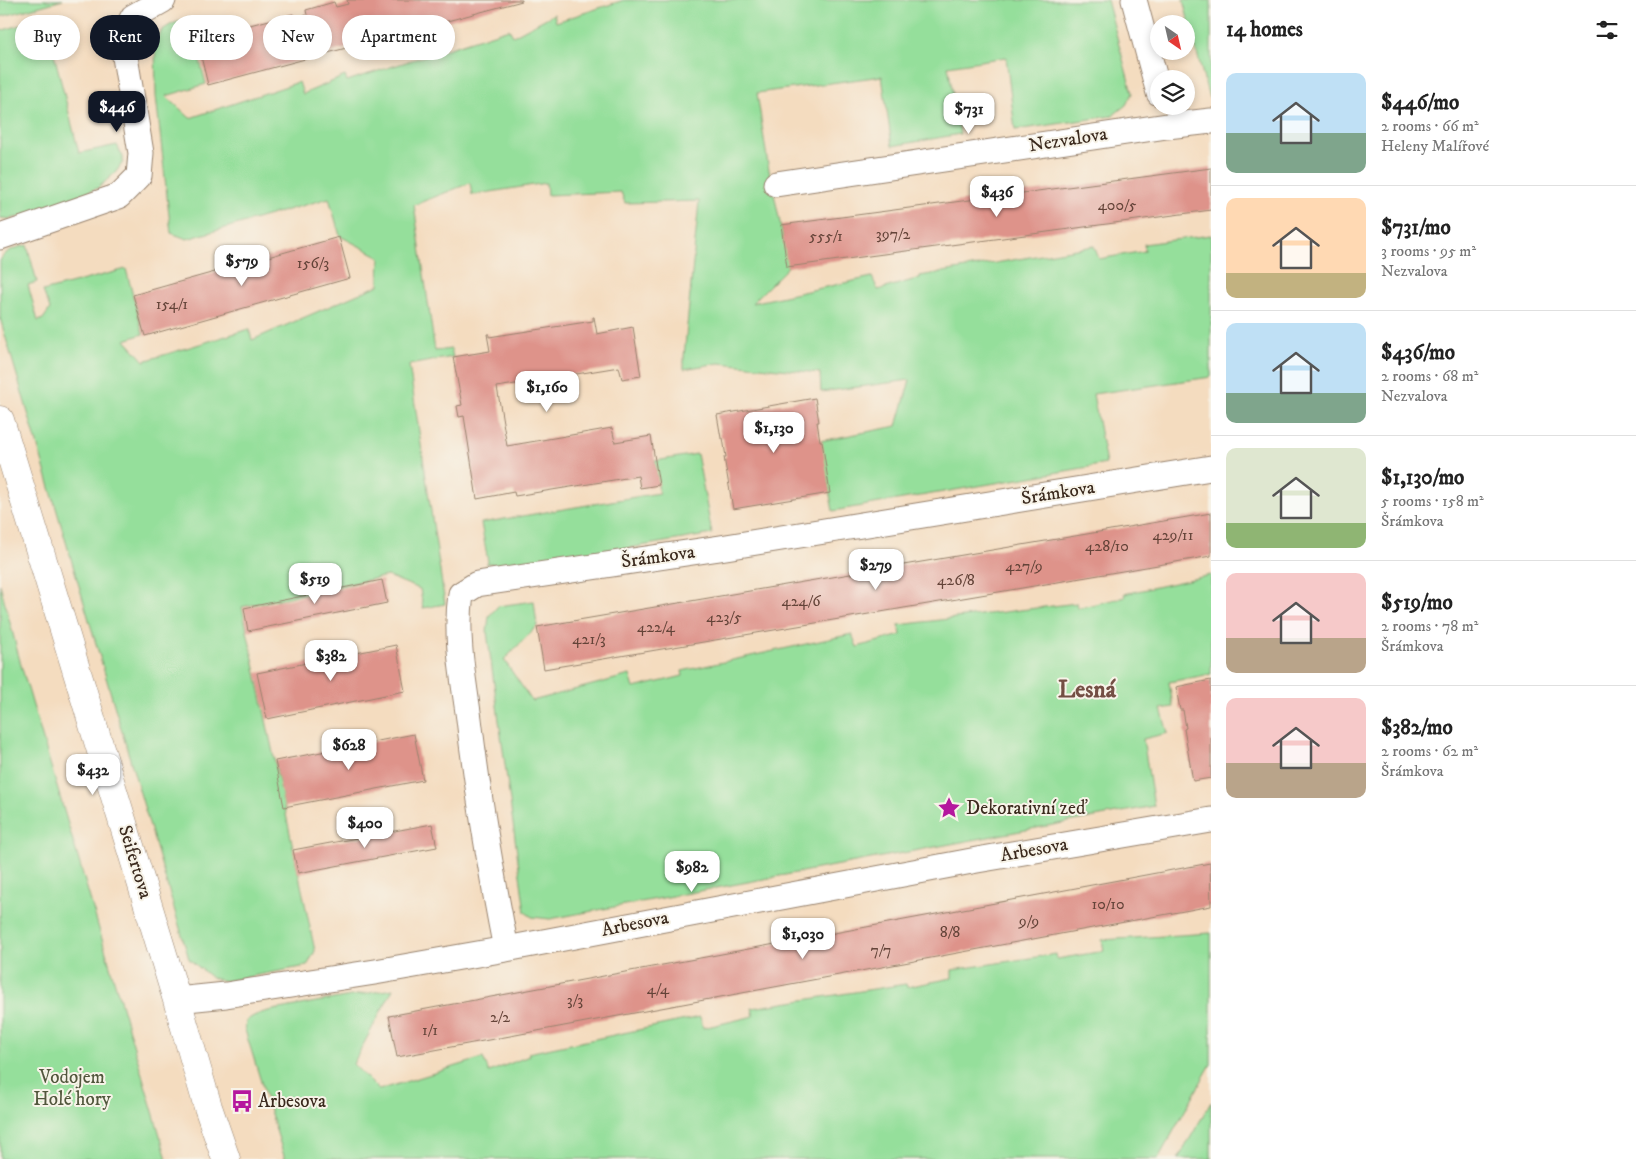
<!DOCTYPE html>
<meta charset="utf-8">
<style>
:root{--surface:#fff;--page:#f6f6f6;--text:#222;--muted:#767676;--line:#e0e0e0;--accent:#111827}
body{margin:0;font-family:"IM FELL DW Pica",serif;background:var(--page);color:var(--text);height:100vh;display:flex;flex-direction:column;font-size:19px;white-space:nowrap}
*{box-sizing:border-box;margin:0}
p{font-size:16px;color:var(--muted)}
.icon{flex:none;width:28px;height:28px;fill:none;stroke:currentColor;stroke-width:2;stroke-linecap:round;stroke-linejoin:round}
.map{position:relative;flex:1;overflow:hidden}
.sheet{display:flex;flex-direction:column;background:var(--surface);width:425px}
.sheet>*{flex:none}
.hud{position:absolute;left:15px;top:15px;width:475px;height:45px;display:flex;gap:10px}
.needle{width:32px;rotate:146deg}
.fabs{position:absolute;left:1150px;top:15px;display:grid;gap:10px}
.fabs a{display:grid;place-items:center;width:45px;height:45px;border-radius:50%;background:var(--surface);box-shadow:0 2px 8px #0003;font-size:25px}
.price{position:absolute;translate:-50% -42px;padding:0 11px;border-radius:10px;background:#fff;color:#222;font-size:16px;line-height:32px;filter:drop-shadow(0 1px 2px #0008)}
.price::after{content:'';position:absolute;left:50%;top:30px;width:15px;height:11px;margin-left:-8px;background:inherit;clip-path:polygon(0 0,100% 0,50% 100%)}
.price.active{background:var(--accent);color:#fff}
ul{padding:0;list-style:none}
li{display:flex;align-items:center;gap:15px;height:125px;padding:0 15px}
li+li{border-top:1px solid var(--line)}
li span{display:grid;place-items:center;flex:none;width:140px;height:100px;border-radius:10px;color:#555}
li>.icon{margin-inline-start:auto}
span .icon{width:60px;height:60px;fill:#fffc;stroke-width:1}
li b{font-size:21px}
h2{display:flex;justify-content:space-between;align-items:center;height:60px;padding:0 15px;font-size:21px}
.pill{padding:0 18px;border-radius:22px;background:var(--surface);box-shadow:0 2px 8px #0003;font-size:18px;line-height:45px}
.pill.active{background:var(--accent);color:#fff}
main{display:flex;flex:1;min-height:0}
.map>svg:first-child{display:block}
.green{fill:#95df9b;stroke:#68845c}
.building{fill:#de938a}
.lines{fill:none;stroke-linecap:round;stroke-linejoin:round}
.minor-casing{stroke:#98836e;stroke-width:27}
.tertiary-casing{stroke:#98836e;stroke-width:29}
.minor{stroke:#fff;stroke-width:25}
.tertiary{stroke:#fff;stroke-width:28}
.labels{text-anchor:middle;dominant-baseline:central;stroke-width:4;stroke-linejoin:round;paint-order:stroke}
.number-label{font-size:16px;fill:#644439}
.street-label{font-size:19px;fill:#3b2a1e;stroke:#f7f3e8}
.poi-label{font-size:19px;fill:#3b2a1e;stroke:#f7f3e8;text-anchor:start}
.park-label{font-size:19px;fill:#52573d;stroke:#f7f3e8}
.district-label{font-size:24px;font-weight:bold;fill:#744f44;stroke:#f7f3e8}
</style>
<main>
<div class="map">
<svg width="1211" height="1159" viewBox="0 0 1211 1159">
<rect width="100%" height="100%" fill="#f7f3e8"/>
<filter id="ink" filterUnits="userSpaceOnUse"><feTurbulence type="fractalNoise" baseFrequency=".02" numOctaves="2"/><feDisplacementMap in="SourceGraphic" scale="10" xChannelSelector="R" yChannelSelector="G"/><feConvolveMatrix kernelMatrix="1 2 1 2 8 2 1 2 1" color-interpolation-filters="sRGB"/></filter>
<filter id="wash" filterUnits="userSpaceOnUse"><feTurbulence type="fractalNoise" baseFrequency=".0096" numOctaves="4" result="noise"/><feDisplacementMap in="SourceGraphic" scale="20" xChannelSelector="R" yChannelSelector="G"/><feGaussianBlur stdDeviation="1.12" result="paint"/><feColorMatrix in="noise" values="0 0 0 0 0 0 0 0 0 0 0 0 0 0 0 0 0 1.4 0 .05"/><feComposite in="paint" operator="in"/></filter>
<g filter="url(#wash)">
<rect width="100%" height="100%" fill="#f4dcbf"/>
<path class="green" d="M 0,0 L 63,0 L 0,17 Z
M 624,0 L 1107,0 L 1132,93 L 1126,105 L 1112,116 L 1015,130 L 1006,57 L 948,66 L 960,134 L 892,146 L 882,76 L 757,93 L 768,165 L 789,266 L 752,303 L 872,277 L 878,290 L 920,278 L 920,276 L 1094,246 L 1099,259 L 1145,251 L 1144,244 L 1211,235 L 1211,377 L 1093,394 L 1106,464 L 833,511 L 820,441 L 897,426 L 910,380 L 821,392 L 820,373 L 719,363 L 684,369 L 684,357 L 699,201 L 625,203 L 621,192 L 547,195 L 546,183 L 472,195 L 470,183 L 414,205 L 435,351 L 451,349 L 453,357 L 409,365 L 445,604 L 423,608 L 420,589 L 387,576 L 242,607 L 315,951 L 307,966 L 226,981 L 212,978 L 189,959 L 0,318 C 0,308 0,269 0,261 C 4,251 17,247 27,245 L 37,282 L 28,285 L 38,321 L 43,319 L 50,309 L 43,291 L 126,269 L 143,334 L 125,340 L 144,361 L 249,329 L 252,340 L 379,285 L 380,257 L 340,236 L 329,198 L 187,239 L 171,233 L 156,96 L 155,44 L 162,30 L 172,24 L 189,18 L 206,84 L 166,96 L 190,118 L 299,82 L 303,94 L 345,76 L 347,81 L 509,29 L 513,36 L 554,14 L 556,22 Z
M 1183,0 L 1211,0 L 1211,98 L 1209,98 Z
M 45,18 L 79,153 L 117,145 L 123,157 L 123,162 L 116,172 L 98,188 L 31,214 L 10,219 L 0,218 L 0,31 Z
M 697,454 L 712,534 L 493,571 L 492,563 L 486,564 L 488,562 L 481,523 L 659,493 L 655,461 Z
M 1211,575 L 1211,674 L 1169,682 L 1173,707 L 1161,709 L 1168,733 L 1143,739 L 1154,806 L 550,919 L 532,917 L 525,912 L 487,632 L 489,616 L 498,606 L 534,601 L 537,626 L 504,660 L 532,701 L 630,675 L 634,688 L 683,676 L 682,671 L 852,634 L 857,647 L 901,635 L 899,625 L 1077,603 L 1078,608 L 1125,597 L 1124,594 Z
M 0,584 L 21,665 L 167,1159 L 0,1159 Z
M 1211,933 L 1211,1064 L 1158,1159 L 285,1159 L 245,1030 L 246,1021 C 258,1011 275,1010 290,1007 C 324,1000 359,995 393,989 L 353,1064 L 379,1090 L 483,1058 L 489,1072 L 529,1056 L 528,1053 L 700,1017 L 703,1028 L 754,1016 L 752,1008 L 906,984 L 907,987 L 952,978 L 952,970 L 1056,954 L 1057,959 L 1104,951 L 1102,940 Z
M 1211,1102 L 1211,1159 L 1178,1159 Z"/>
<g id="blocks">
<path class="building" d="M 347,0 L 522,0 L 522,1 L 208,85 L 197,40 L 225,32 L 227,37 L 240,33 L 238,28 L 293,14 L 295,18 L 307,15 L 306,10 L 334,2 L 336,7 L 348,4 Z
M 1211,168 L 1211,210 L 787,267 L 781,225 Z
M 339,237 L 350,278 L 145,336 L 133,295 Z
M 593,317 L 594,317 L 597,334 L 633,327 L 641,376 L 622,379 L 619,367 L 497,387 L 507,446 L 612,428 L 615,442 L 651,436 L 659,485 L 640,488 L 638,476 L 515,496 L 514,492 L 477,499 L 464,416 L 459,417 L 457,406 L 462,405 L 453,357 L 490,351 L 487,334 L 489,334 L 489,337 L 593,321 Z
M 815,398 L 819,422 L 817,422 L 820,441 L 822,441 L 830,493 L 733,509 L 724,457 L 726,457 L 723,438 L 721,438 L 717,415 Z
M 1211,513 L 1211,556 L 544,669 L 537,627 Z
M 382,580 L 387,603 L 248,631 L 244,608 Z
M 396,645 L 405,691 L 267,719 L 257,673 Z
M 1211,680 L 1211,778 L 1193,781 L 1184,729 L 1186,728 L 1183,710 L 1180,710 L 1176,687 Z
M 414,734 L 423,780 L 284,807 L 275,761 Z
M 432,824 L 437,847 L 298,873 L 293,850 Z
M 1210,863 L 1211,906 L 397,1057 L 389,1016 Z"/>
</g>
</g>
<g filter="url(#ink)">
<use href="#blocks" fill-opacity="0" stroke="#98836e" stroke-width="1"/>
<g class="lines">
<defs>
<path id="minor" d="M 1134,0 L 1159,93
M 776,184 L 1167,126 L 1211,121
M 0,237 L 119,196 L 139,176 L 141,153 L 122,39 L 133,17 L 163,0
M 506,949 C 491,872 478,796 469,719 C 463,677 455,635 461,594 L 477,584 L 720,548 L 1211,468
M 177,1000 L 226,995 L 375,972 L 506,949 L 977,860 L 1211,820"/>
<path id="tertiary" d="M 0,420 L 177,1000 L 208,1107 L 226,1159"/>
</defs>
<use href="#minor" class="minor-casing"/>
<use href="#tertiary" class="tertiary-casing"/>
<use href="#minor" class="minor"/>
<use href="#tertiary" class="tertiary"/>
</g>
</g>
<defs>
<symbol id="sight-bare" viewBox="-9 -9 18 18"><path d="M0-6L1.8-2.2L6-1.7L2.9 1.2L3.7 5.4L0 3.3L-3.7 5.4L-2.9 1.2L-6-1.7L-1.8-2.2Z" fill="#b5179e" stroke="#f7f3e8" stroke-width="2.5" paint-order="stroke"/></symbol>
<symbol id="bus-bare" viewBox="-9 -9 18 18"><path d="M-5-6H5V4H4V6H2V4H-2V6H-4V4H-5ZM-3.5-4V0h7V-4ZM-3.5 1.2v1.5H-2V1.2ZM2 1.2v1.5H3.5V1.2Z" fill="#b5179e" stroke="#f7f3e8" stroke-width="2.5" paint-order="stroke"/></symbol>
</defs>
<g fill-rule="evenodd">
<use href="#sight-bare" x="933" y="792" width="32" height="32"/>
<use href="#bus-bare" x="226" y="1085" width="32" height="32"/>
</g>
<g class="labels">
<g class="number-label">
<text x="1117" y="205">400/5</text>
<text x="893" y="234">397/2</text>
<text x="826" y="236">555/1</text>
<text x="313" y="263">156/3</text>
<text x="172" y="304">154/1</text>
<text x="1173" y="535">429/11</text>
<text x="1107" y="546">428/10</text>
<text x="1024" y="566">427/9</text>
<text x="956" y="580">426/8</text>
<text x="801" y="601">424/6</text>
<text x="724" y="617">423/5</text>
<text x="656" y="627">422/4</text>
<text x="589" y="639">421/3</text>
<text x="1108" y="904">10/10</text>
<text x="1029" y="921">9/9</text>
<text x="950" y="932">8/8</text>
<text x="881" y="950">7/7</text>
<text x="658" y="989">4/4</text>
<text x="575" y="1000">3/3</text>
<text x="500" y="1017">2/2</text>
<text x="430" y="1030">1/1</text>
</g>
<g class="street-label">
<text transform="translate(1068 140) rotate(-9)">Nezvalova</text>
<text transform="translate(1058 493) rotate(-9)">Šrámkova</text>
<text transform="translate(658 557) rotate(-8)">Šrámkova</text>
<text transform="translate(1034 850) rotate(-10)">Arbesova</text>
<text transform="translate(135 862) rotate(73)">Seifertova</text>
<text transform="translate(635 924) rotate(-11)">Arbesova</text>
</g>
<g class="poi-label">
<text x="966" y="808">Dekorativní zeď</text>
<text x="258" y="1101">Arbesova</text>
</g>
<g class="park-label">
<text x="72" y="1077">Vodojem<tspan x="72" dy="22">Holé hory</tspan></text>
</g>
<g class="district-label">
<text x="1087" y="690">Lesná</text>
</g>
</g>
</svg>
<div class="fabs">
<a><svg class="needle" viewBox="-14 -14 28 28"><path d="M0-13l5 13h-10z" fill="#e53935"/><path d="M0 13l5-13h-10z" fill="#767676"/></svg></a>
<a><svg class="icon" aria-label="layers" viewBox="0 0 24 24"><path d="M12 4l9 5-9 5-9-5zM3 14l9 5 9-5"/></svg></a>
</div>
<b class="price active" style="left:117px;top:133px">$446</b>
<b class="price" style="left:969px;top:135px">$731</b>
<b class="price" style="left:997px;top:218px">$436</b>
<b class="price" style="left:242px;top:287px">$579</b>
<b class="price" style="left:547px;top:413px">$1,160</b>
<b class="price" style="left:774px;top:454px">$1,130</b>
<b class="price" style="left:876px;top:591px">$279</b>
<b class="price" style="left:315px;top:605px">$519</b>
<b class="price" style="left:331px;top:682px">$382</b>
<b class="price" style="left:349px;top:771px">$628</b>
<b class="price" style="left:93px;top:796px">$432</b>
<b class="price" style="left:365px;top:849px">$400</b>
<b class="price" style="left:692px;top:893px">$982</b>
<b class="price" style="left:803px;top:960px">$1,030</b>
<div class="hud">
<a class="pill">Buy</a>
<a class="pill active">Rent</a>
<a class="pill">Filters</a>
<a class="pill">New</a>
<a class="pill">Apartment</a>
</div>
</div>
<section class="sheet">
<h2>14 homes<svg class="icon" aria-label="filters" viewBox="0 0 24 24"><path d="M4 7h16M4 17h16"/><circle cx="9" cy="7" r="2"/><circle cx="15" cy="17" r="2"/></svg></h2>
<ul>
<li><span style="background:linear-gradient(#bfe0f5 60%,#7fa58c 0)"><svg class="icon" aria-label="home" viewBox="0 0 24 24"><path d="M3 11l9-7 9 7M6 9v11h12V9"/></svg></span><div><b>$446/mo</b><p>2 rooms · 66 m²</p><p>Heleny Malířové</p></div></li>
<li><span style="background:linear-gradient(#ffd9b3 75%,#c2b280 0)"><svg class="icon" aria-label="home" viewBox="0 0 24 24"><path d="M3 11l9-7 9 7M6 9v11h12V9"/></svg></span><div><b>$731/mo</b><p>3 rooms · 95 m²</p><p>Nezvalova</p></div></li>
<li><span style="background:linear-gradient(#bfe0f5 70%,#7fa58c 0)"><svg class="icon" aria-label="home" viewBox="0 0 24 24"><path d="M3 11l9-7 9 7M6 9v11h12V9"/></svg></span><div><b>$436/mo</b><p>2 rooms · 68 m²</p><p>Nezvalova</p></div></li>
<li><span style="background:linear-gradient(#dfe7d0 75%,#8fb573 0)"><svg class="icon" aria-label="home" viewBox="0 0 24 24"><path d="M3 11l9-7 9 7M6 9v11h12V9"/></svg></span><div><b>$1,130/mo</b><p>5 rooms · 158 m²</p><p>Šrámkova</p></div></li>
<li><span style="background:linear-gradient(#f6c9c9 65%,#b9a48a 0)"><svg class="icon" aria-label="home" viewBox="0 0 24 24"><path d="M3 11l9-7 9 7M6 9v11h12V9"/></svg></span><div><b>$519/mo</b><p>2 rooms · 78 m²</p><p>Šrámkova</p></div></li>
<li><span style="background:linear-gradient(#f6c9c9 65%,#b9a48a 0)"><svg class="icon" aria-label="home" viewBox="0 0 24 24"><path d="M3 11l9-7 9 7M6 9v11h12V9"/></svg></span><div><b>$382/mo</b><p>2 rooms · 62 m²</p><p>Šrámkova</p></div></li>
</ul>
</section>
</main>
